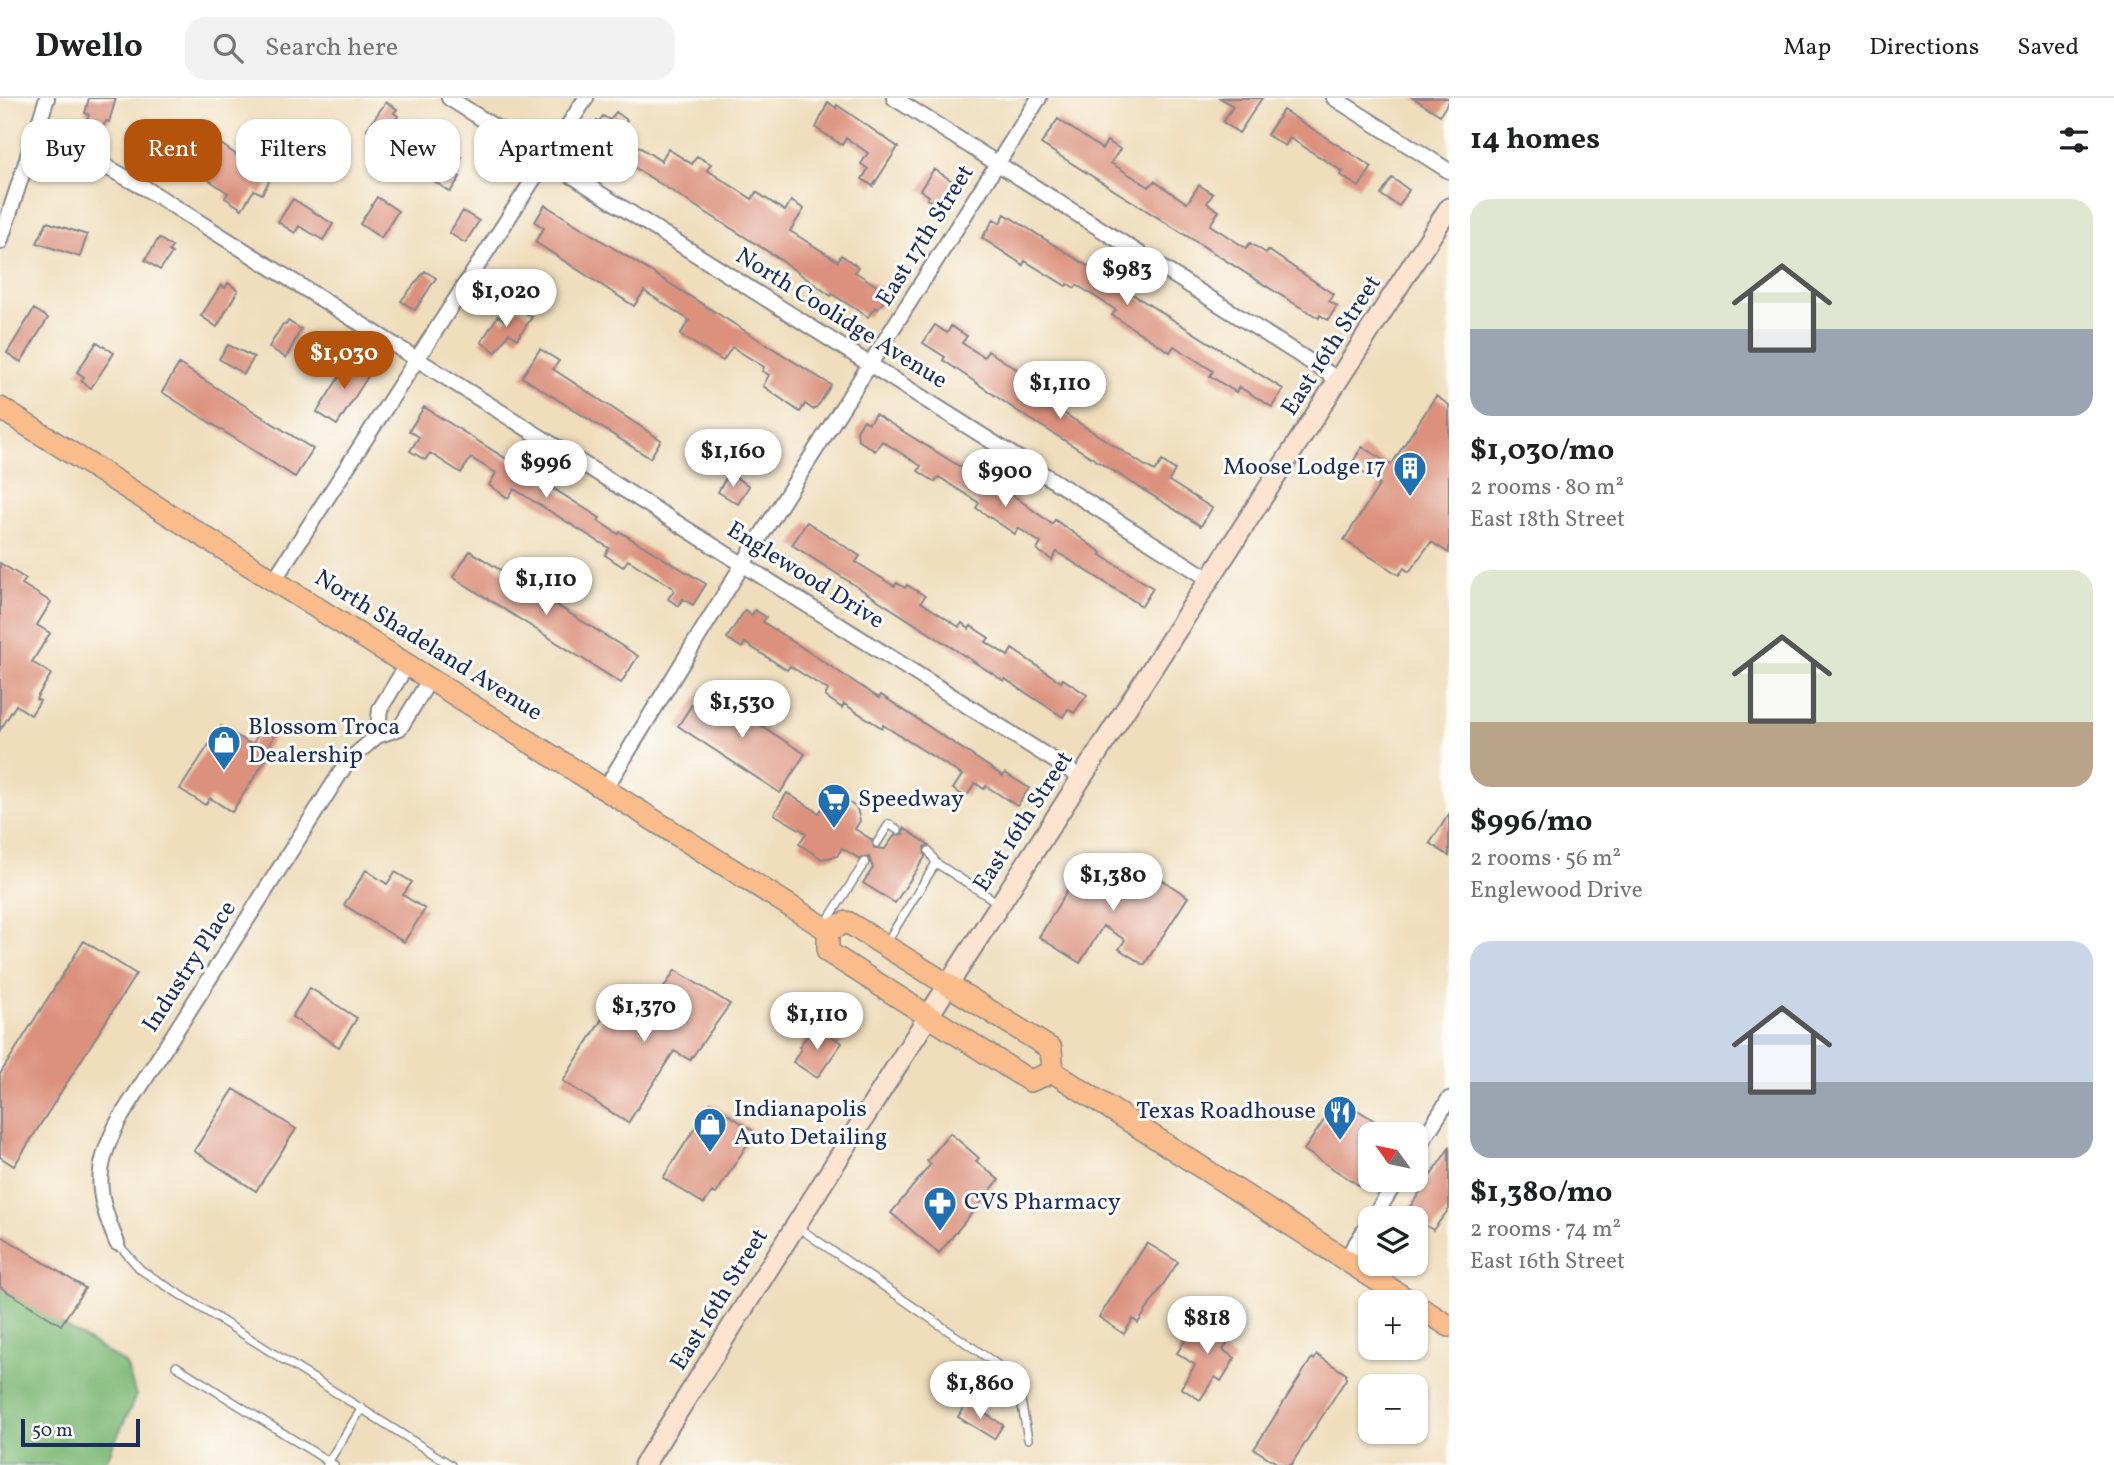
<!DOCTYPE html>
<meta charset="utf-8">
<style>
:root{--surface:#fff;--page:#f2f2f2;--text:#202124;--muted:#757577;--line:#e0e0e0;--accent:#b45309}
body{margin:0;font-family:Vollkorn,serif;background:var(--page);color:var(--text);height:100vh;display:flex;flex-direction:column;font-size:26px;white-space:nowrap}
*{box-sizing:border-box;margin:0}
p{font-size:23px;color:var(--muted)}
.icon{flex:none;width:38px;height:38px;fill:none;stroke:currentColor;stroke-width:2;stroke-linecap:round;stroke-linejoin:round}
.map{position:relative;flex:1;overflow:hidden}
.drawer{display:flex;flex-direction:column;background:var(--surface);width:665px}
.drawer>*{flex:none}
.guide{position:absolute;left:21px;top:21px;width:665px;height:63px;display:flex;gap:14px}
.needle{width:46px;rotate:303deg}
.buttons{position:absolute;left:1358px;top:1024px;display:grid;gap:14px}
.buttons a{display:grid;place-items:center;width:70px;height:70px;border-radius:14px;background:var(--surface);box-shadow:0 2px 5px #0004;font-size:35px}
.scale{position:absolute;left:21px;bottom:18px;width:119px;box-sizing:border-box;padding-left:7px;border:4px solid #1b2f5e;border-top:0;font-size:19px;line-height:24px;white-space:nowrap;color:#1b2f5e;-webkit-text-stroke:5px #fdfcf7;paint-order:stroke}
.price{position:absolute;translate:-50% -60px;padding:0 16px;border-radius:24px;background:#fff;color:#222;font-size:23px;line-height:46px;filter:drop-shadow(0 2px 4px #0008)}
.price::after{content:'';position:absolute;left:50%;top:42px;width:21px;height:16px;margin-left:-10px;background:inherit;clip-path:polygon(0 0,100% 0,50% 100%)}
.price.active{background:var(--accent);color:#fff}
ul{padding:0;list-style:none}
li{display:grid;align-content:center;gap:14px;height:371px;padding:0 21px}
li span{display:grid;place-items:center;height:217px;border-radius:21px;color:#555}
li>.icon{margin-inline-start:auto}
span .icon{width:126px;height:126px;fill:#fffc;stroke-width:1}
li b{font-size:30px}
h2{display:flex;justify-content:space-between;align-items:center;height:84px;padding:0 21px;font-size:30px}
.pill{padding:0 24px;border-radius:21px;background:var(--surface);box-shadow:0 2px 5px #0004;font-size:24px;line-height:63px}
.pill.active{background:var(--accent);color:#fff}
header{display:flex;align-items:center;gap:42px;box-sizing:border-box;height:98px;padding:0 35px;background:var(--surface);border-bottom:2px solid var(--line)}
header strong{font-size:33px}
nav{display:flex;gap:38px;margin-inline-start:auto;font-size:24px}
.search{width:490px;height:63px;background:var(--page);display:flex;align-items:center;gap:18px;box-sizing:border-box;padding:0 24px;border-radius:21px;color:var(--muted);font-size:26px}
main{display:flex;flex:1;min-height:0}
.map>svg:first-child{display:block}
.forest{fill:#7db774;stroke:#4c7369;stroke-width:2}
.building{fill:#dc917d}
.lines{fill:none;stroke-linecap:round;stroke-linejoin:round}
.lane-casing{stroke:#85868c;stroke-width:10}
.street-casing{stroke:#85868c;stroke-width:18}
.secondary-casing{stroke:#85868c;stroke-width:23}
.primary-casing{stroke:#85868c;stroke-width:24}
.lane{stroke:#fff;stroke-width:7}
.street{stroke:#fff;stroke-width:14}
.secondary{stroke:#fde4d1;stroke-width:19}
.primary{stroke:#fabc8b;stroke-width:21}
.labels{text-anchor:middle;dominant-baseline:central;stroke-width:6;stroke-linejoin:round;paint-order:stroke}
.street-label{font-size:24px;fill:#1b2f5e;stroke:#fdfcf7}
.poi-label{font-size:24px;fill:#1b2f5e;stroke:#fdfcf7;text-anchor:start}
</style>
<header>
<strong>Dwello</strong>
<div class="search"><svg class="icon" aria-label="search" viewBox="0 0 24 24"><circle cx="10" cy="10" r="6"/><path d="M15 15l6 6"/></svg>Search here</div>
<nav><a>Map</a><a>Directions</a><a>Saved</a></nav>
</header>
<main>
<div class="map">
<svg width="1449" height="1367" viewBox="0 0 1449 1367">
<rect width="100%" height="100%" fill="#fdfcf7"/>
<filter id="ink" filterUnits="userSpaceOnUse"><feTurbulence type="fractalNoise" baseFrequency=".0143" numOctaves="2"/><feDisplacementMap in="SourceGraphic" scale="14" xChannelSelector="R" yChannelSelector="G"/><feConvolveMatrix kernelMatrix="1 2 1 2 8 2 1 2 1" color-interpolation-filters="sRGB"/></filter>
<filter id="wash" filterUnits="userSpaceOnUse"><feTurbulence type="fractalNoise" baseFrequency=".00686" numOctaves="4" result="noise"/><feDisplacementMap in="SourceGraphic" scale="28" xChannelSelector="R" yChannelSelector="G"/><feGaussianBlur stdDeviation="1.57" result="paint"/><feColorMatrix in="noise" values="0 0 0 0 0 0 0 0 0 0 0 0 0 0 0 0 0 1.4 0 .05"/><feComposite in="paint" operator="in"/></filter>
<g filter="url(#wash)">
<rect width="100%" height="100%" fill="#efddbb"/>
<path class="forest" d="M 0,1188 L 126,1266 L 136,1298 L 104,1367 L 0,1367 Z"/>
<g id="blocks">
<path class="building" d="M 89,0 L 116,0 L 109,24 L 106,23 L 103,29 L 86,24 L 89,17 L 85,15 Z
M 1220,0 L 1262,0 L 1239,35 L 1223,24 L 1233,8 Z
M 1413,0 L 1449,0 L 1449,3 L 1440,17 Z
M 386,4 L 397,11 L 394,15 L 398,18 L 383,41 L 367,31 Z
M 828,4 L 836,10 L 837,7 L 898,49 L 873,88 L 862,81 L 868,71 L 861,66 L 868,55 L 846,40 L 842,47 L 816,30 Z
M 1283,12 L 1372,69 L 1359,89 L 1340,77 L 1343,74 L 1290,40 L 1285,48 L 1267,37 Z
M 616,14 L 627,22 L 618,35 L 661,63 L 668,51 L 692,66 L 697,58 L 711,66 L 707,72 L 752,101 L 756,94 L 785,113 L 791,103 L 804,111 L 790,133 L 838,163 L 841,157 L 858,169 L 855,174 L 885,193 L 881,199 L 885,201 L 878,211 L 875,209 L 868,219 L 832,196 L 831,198 L 775,158 L 586,39 L 597,22 L 599,23 L 603,18 L 610,22 Z
M 1058,21 L 1102,51 L 1107,43 L 1120,51 L 1111,65 L 1149,89 L 1154,83 L 1187,105 L 1199,87 L 1213,96 L 1207,105 L 1219,113 L 1210,127 L 1246,150 L 1250,145 L 1266,155 L 1268,152 L 1333,196 L 1329,203 L 1337,208 L 1328,222 L 1320,217 L 1319,220 L 1290,203 L 1041,46 Z
M 218,44 L 254,69 L 255,67 L 272,78 L 262,96 L 254,92 L 242,111 L 225,100 L 228,95 L 206,80 L 212,71 L 203,66 Z
M 447,48 L 462,59 L 452,74 L 460,79 L 450,94 L 427,78 Z
M 934,71 L 960,88 L 944,113 L 927,101 L 929,98 L 920,92 Z
M 1392,80 L 1409,92 L 1399,108 L 1381,97 Z
M 377,99 L 398,113 L 381,140 L 360,126 Z
M 293,101 L 333,126 L 323,142 L 299,128 L 295,135 L 278,124 Z
M 545,107 L 831,287 L 820,305 L 814,312 L 805,306 L 800,314 L 763,288 L 769,277 L 762,273 L 764,269 L 732,249 L 723,263 L 680,237 L 689,222 L 644,193 L 634,208 L 535,144 L 544,130 L 535,124 Z
M 463,113 L 479,123 L 465,145 L 449,135 Z
M 1005,116 L 1283,291 L 1272,309 L 1239,289 L 1236,294 L 1210,278 L 1213,273 L 1174,248 L 1170,254 L 1112,217 L 1116,212 L 1077,187 L 1075,190 L 1068,186 L 1066,188 L 1025,163 L 1023,167 L 982,140 L 994,121 L 1000,125 Z
M 47,124 L 87,137 L 80,159 L 37,145 Z
M 159,140 L 172,149 L 169,153 L 172,155 L 160,172 L 145,162 Z
M 425,173 L 436,180 L 415,212 L 401,203 Z
M 228,185 L 238,192 L 217,229 L 201,218 L 221,187 L 225,190 Z
M 518,210 L 532,219 L 517,241 L 509,235 L 496,254 L 481,244 L 498,218 L 505,223 Z
M 34,211 L 48,220 L 21,264 L 7,255 Z
M 288,223 L 301,231 L 286,260 L 269,249 L 283,226 L 286,227 Z
M 935,227 L 947,235 L 951,228 L 967,238 L 962,245 L 984,259 L 988,253 L 1018,272 L 1028,279 L 1025,284 L 1058,307 L 1056,310 L 1147,369 L 1155,373 L 1162,363 L 1175,372 L 1169,383 L 1212,410 L 1201,428 L 1016,312 L 943,262 L 945,259 L 923,245 Z
M 97,244 L 114,255 L 91,290 L 81,283 L 84,279 L 77,274 Z
M 228,247 L 254,259 L 244,276 L 219,261 Z
M 540,251 L 559,263 L 553,271 L 661,342 L 650,360 L 522,279 Z
M 352,259 L 372,272 L 337,327 L 317,314 Z
M 179,266 L 313,351 L 295,379 L 162,294 Z
M 1436,298 L 1449,307 L 1449,455 L 1431,444 L 1409,474 L 1404,470 L 1399,477 L 1344,442 L 1380,386 L 1351,367 L 1362,349 L 1391,367 Z
M 424,309 L 600,420 L 598,423 L 618,436 L 620,434 L 706,486 L 693,507 L 683,501 L 679,508 L 668,501 L 674,492 L 672,489 L 628,462 L 623,469 L 605,457 L 609,450 L 514,391 L 508,400 L 489,387 L 496,375 L 471,360 L 461,375 L 430,355 L 425,362 L 410,353 L 419,339 L 409,333 Z
M 875,316 L 990,387 L 1014,398 L 1052,426 L 1055,422 L 1102,455 L 1101,457 L 1153,490 L 1142,508 L 1057,454 L 1052,462 L 1037,452 L 1041,445 L 1018,430 L 1015,436 L 976,410 L 979,405 L 939,379 L 935,384 L 918,373 L 921,368 L 882,343 L 875,353 L 858,342 L 857,332 L 864,322 L 869,325 Z
M 729,375 L 749,388 L 738,406 L 718,394 Z
M 807,424 L 860,458 L 856,464 L 894,488 L 897,485 L 905,490 L 907,487 L 925,498 L 921,504 L 959,529 L 962,525 L 969,531 L 971,528 L 989,540 L 986,544 L 1008,558 L 1012,551 L 1061,584 L 1063,581 L 1087,597 L 1074,615 L 1068,611 L 1063,619 L 1005,581 L 1004,583 L 792,447 Z
M 470,453 L 638,558 L 621,585 L 453,479 Z
M 0,465 L 26,481 L 22,486 L 51,504 L 37,527 L 50,535 L 32,564 L 51,576 L 36,601 L 40,603 L 31,617 L 16,607 L 0,632 Z
M 745,512 L 752,517 L 755,512 L 766,519 L 763,524 L 853,583 L 879,600 L 881,597 L 1003,678 L 1005,675 L 1029,690 L 1017,708 L 986,688 L 984,691 L 975,685 L 966,699 L 953,691 L 962,677 L 883,627 L 882,630 L 844,606 L 842,610 L 825,598 L 828,592 L 790,568 L 787,572 L 745,545 L 742,550 L 727,540 Z
M 703,590 L 805,656 L 780,695 L 678,628 Z
M 221,628 L 252,647 L 262,630 L 274,638 L 264,655 L 268,658 L 232,714 L 210,700 L 205,707 L 180,691 Z
M 833,694 L 857,710 L 860,723 L 855,731 L 872,742 L 874,750 L 885,751 L 895,737 L 903,736 L 904,730 L 929,747 L 924,749 L 925,759 L 895,805 L 863,785 L 873,770 L 869,759 L 860,761 L 842,750 L 837,758 L 822,761 L 799,746 L 806,735 L 774,716 L 787,695 L 819,715 Z
M 1449,716 L 1449,758 L 1430,745 Z
M 1088,758 L 1139,791 L 1150,774 L 1188,799 L 1144,867 L 1119,851 L 1125,842 L 1103,828 L 1080,865 L 1039,839 Z
M 366,772 L 387,786 L 395,774 L 412,784 L 403,797 L 425,811 L 404,844 L 344,807 Z
M 84,843 L 136,876 L 14,1068 L 0,1059 L 0,976 Z
M 675,872 L 730,906 L 690,962 L 674,953 L 628,1025 L 563,983 L 609,910 L 622,918 L 639,891 L 656,902 Z
M 310,890 L 357,920 L 339,949 L 292,919 Z
M 815,928 L 842,945 L 817,980 L 793,964 L 801,951 L 799,949 Z
M 234,991 L 296,1031 L 256,1093 L 194,1053 Z
M 1342,1002 L 1395,1036 L 1370,1036 L 1370,1080 L 1363,1090 L 1304,1052 L 1337,1003 L 1340,1005 Z
M 711,1005 L 755,1034 L 716,1096 L 712,1094 L 704,1106 L 663,1080 Z
M 950,1035 L 979,1060 L 976,1063 L 999,1082 L 939,1155 L 891,1115 L 931,1066 L 927,1063 Z
M 1449,1050 L 1449,1111 L 1433,1132 L 1406,1115 Z
M 0,1137 L 85,1190 L 61,1227 L 0,1189 Z
M 1147,1145 L 1178,1164 L 1138,1225 L 1133,1221 L 1124,1236 L 1099,1219 Z
M 1210,1217 L 1235,1233 L 1223,1252 L 1235,1260 L 1221,1283 L 1215,1279 L 1200,1302 L 1181,1290 L 1195,1267 L 1177,1255 L 1192,1232 L 1198,1236 Z
M 1317,1257 L 1346,1276 L 1346,1281 L 1291,1367 L 1280,1367 L 1254,1351 L 1312,1260 L 1314,1262 Z
M 967,1304 L 1003,1327 L 994,1341 L 958,1319 Z"/>
</g>
</g>
<g filter="url(#ink)">
<use href="#blocks" fill-opacity="0" stroke="#85868c" stroke-width="2"/>
<g class="lines">
<defs>
<path id="lane" d="M 877,745 L 889,726 L 898,732
M 929,753 L 936,765 L 1000,806
M 824,828 L 865,764
M 886,845 L 936,765
M 796,1128 L 1017,1280 L 1028,1341
M 117,1145 L 141,1172 L 451,1367
M 176,1268 L 334,1367
M 327,1366 L 362,1310"/>
<path id="street" d="M 449,0 L 1209,481
M 894,0 L 1339,282
M 1334,0 L 1449,73
M 33,44 L 101,66 L 145,90 L 1082,680
M 0,144 L 47,0
M 274,482 L 586,0
M 377,638 L 380,611 L 407,567
M 605,691 L 743,466 L 1039,0
M 1416,1053 L 1449,1001
M 1373,1120 L 1397,1082
M 117,1145 C 96,1094 93,1073 119,1022 L 348,663 L 377,638 L 400,630 L 430,581
M 1345,1162 L 1370,1124"/>
<path id="secondary" d="M 644,1367 L 964,862 L 1449,110"/>
<path id="primary" d="M 0,310 L 828,832
M 828,832 L 828,854 L 1030,983 L 1053,974
M 828,832 L 847,824 L 1051,951 L 1053,974
M 1053,974 L 1411,1204
M 1416,1207 L 1449,1228"/>
</defs>
<use href="#lane" class="lane-casing"/>
<use href="#street" class="street-casing"/>
<use href="#secondary" class="secondary-casing"/>
<use href="#primary" class="primary-casing"/>
<use href="#lane" class="lane"/>
<use href="#street" class="street"/>
<use href="#secondary" class="secondary"/>
<use href="#primary" class="primary"/>
</g>
</g>
<defs>
<symbol id="building-pin" viewBox="-11 -11 22 30"><path d="M0 17L-7.5 6A9.5 9.5 0 1 1 7.5 6Z" fill="#1f6fb2" stroke="#fdfcf7"/><path d="M-4-6H4V6H1V3H-1V6H-4ZM-2.5-4.3h1.7v1.8h-1.7ZM.8-4.3h1.7v1.8H.8ZM-2.5-1h1.7V.8h-1.7ZM.8-1h1.7V.8H.8Z" fill="#fff"/></symbol>
<symbol id="shop-pin" viewBox="-11 -11 22 30"><path d="M0 17L-7.5 6A9.5 9.5 0 1 1 7.5 6Z" fill="#1f6fb2" stroke="#fdfcf7"/><path d="M-5-2.5h2.3a2.7 3.5 0 0 1 5.4 0H5L5.5 6h-11ZM-1.5-2.5h3a1.5 2.3 0 0 0-3 0Z" fill="#fff"/></symbol>
<symbol id="supermarket-pin" viewBox="-11 -11 22 30"><path d="M0 17L-7.5 6A9.5 9.5 0 1 1 7.5 6Z" fill="#1f6fb2" stroke="#fdfcf7"/><path d="M-6-5.5h2.5l.6 2H6L4.5 2H-2.5L-4.4-4H-6ZM-1.5 3.2a1.3 1.3 0 1 0 .1 0ZM3 3.2a1.3 1.3 0 1 0 .1 0Z" fill="#fff"/></symbol>
<symbol id="restaurant-pin" viewBox="-11 -11 22 30"><path d="M0 17L-7.5 6A9.5 9.5 0 1 1 7.5 6Z" fill="#1f6fb2" stroke="#fdfcf7"/><path d="M-5-6h1v4h1v-4h1v4h1v-4h1v5L-1.5 .5V6h-2V.5L-5-1ZM5-6V6H3V1.5H1.5Q1.5-4 5-6Z" fill="#fff"/></symbol>
<symbol id="pharmacy-pin" viewBox="-11 -11 22 30"><path d="M0 17L-7.5 6A9.5 9.5 0 1 1 7.5 6Z" fill="#1f6fb2" stroke="#fdfcf7"/><path d="M-2-6h4v4h4v4h-4v4h-4v-4h-4v-4h4Z" fill="#fff"/></symbol>
</defs>
<g fill-rule="evenodd">
<use href="#building-pin" x="1391" y="351" width="38" height="52"/>
<use href="#shop-pin" x="205" y="625" width="38" height="52"/>
<use href="#supermarket-pin" x="815" y="683" width="38" height="52"/>
<use href="#restaurant-pin" x="1321" y="995" width="38" height="52"/>
<use href="#shop-pin" x="691" y="1007" width="38" height="52"/>
<use href="#pharmacy-pin" x="921" y="1086" width="38" height="52"/>
</g>
<g class="labels">
<g class="street-label">
<text transform="translate(926 138) rotate(-58)">East 17th Street</text>
<text transform="translate(841 221) rotate(32)">North Coolidge Avenue</text>
<text transform="translate(1332 248) rotate(-57)">East 16th Street</text>
<text transform="translate(805 478) rotate(32)">Englewood Drive</text>
<text transform="translate(428 548) rotate(32)">North Shadeland Avenue</text>
<text transform="translate(1024 724) rotate(-57)">East 16th Street</text>
<text transform="translate(190 869) rotate(-57)">Industry Place</text>
<text transform="translate(720 1202) rotate(-58)">East 16th Street</text>
</g>
<g class="poi-label">
<text x="1386" y="370" text-anchor="end">Moose Lodge 17</text>
<text x="248" y="630">Blossom Troca<tspan x="248" dy="28">Dealership</tspan></text>
<text x="858" y="702">Speedway</text>
<text x="734" y="1012">Indianapolis<tspan x="734" dy="28">Auto Detailing</tspan></text>
<text x="1316" y="1014" text-anchor="end">Texas Roadhouse</text>
<text x="964" y="1105">CVS Pharmacy</text>
</g>
</g>
</svg>
<div class="buttons">
<a><svg class="needle" viewBox="-14 -14 28 28"><path d="M0-13l5 13h-10z" fill="#e53935"/><path d="M0 13l5-13h-10z" fill="#757577"/></svg></a>
<a><svg class="icon" aria-label="layers" viewBox="0 0 24 24"><path d="M12 4l9 5-9 5-9-5zM3 14l9 5 9-5"/></svg></a>
<a>+</a>
<a>−</a>
</div>
<div class="scale">50 m</div>
<b class="price" style="left:1127px;top:209px">$983</b>
<b class="price" style="left:506px;top:231px">$1,020</b>
<b class="price active" style="left:344px;top:293px">$1,030</b>
<b class="price" style="left:1060px;top:323px">$1,110</b>
<b class="price" style="left:733px;top:391px">$1,160</b>
<b class="price" style="left:546px;top:402px">$996</b>
<b class="price" style="left:1005px;top:411px">$900</b>
<b class="price" style="left:546px;top:519px">$1,110</b>
<b class="price" style="left:742px;top:642px">$1,530</b>
<b class="price" style="left:1113px;top:815px">$1,380</b>
<b class="price" style="left:644px;top:946px">$1,370</b>
<b class="price" style="left:817px;top:954px">$1,110</b>
<b class="price" style="left:1207px;top:1258px">$818</b>
<b class="price" style="left:980px;top:1323px">$1,860</b>
<div class="guide">
<a class="pill">Buy</a>
<a class="pill active">Rent</a>
<a class="pill">Filters</a>
<a class="pill">New</a>
<a class="pill">Apartment</a>
</div>
</div>
<section class="drawer">
<h2>14 homes<svg class="icon" aria-label="filters" viewBox="0 0 24 24"><path d="M4 7h16M4 17h16"/><circle cx="9" cy="7" r="2"/><circle cx="15" cy="17" r="2"/></svg></h2>
<ul>
<li><span style="background:linear-gradient(#dfe7d0 60%,#9aa5b1 0)"><svg class="icon" aria-label="home" viewBox="0 0 24 24"><path d="M3 11l9-7 9 7M6 9v11h12V9"/></svg></span><div><b>$1,030/mo</b><p>2 rooms · 80 m²</p><p>East 18th Street</p></div></li>
<li><span style="background:linear-gradient(#dfe7d0 70%,#b9a48a 0)"><svg class="icon" aria-label="home" viewBox="0 0 24 24"><path d="M3 11l9-7 9 7M6 9v11h12V9"/></svg></span><div><b>$996/mo</b><p>2 rooms · 56 m²</p><p>Englewood Drive</p></div></li>
<li><span style="background:linear-gradient(#c9d6e8 65%,#9aa5b1 0)"><svg class="icon" aria-label="home" viewBox="0 0 24 24"><path d="M3 11l9-7 9 7M6 9v11h12V9"/></svg></span><div><b>$1,380/mo</b><p>2 rooms · 74 m²</p><p>East 16th Street</p></div></li>
</ul>
</section>
</main>
